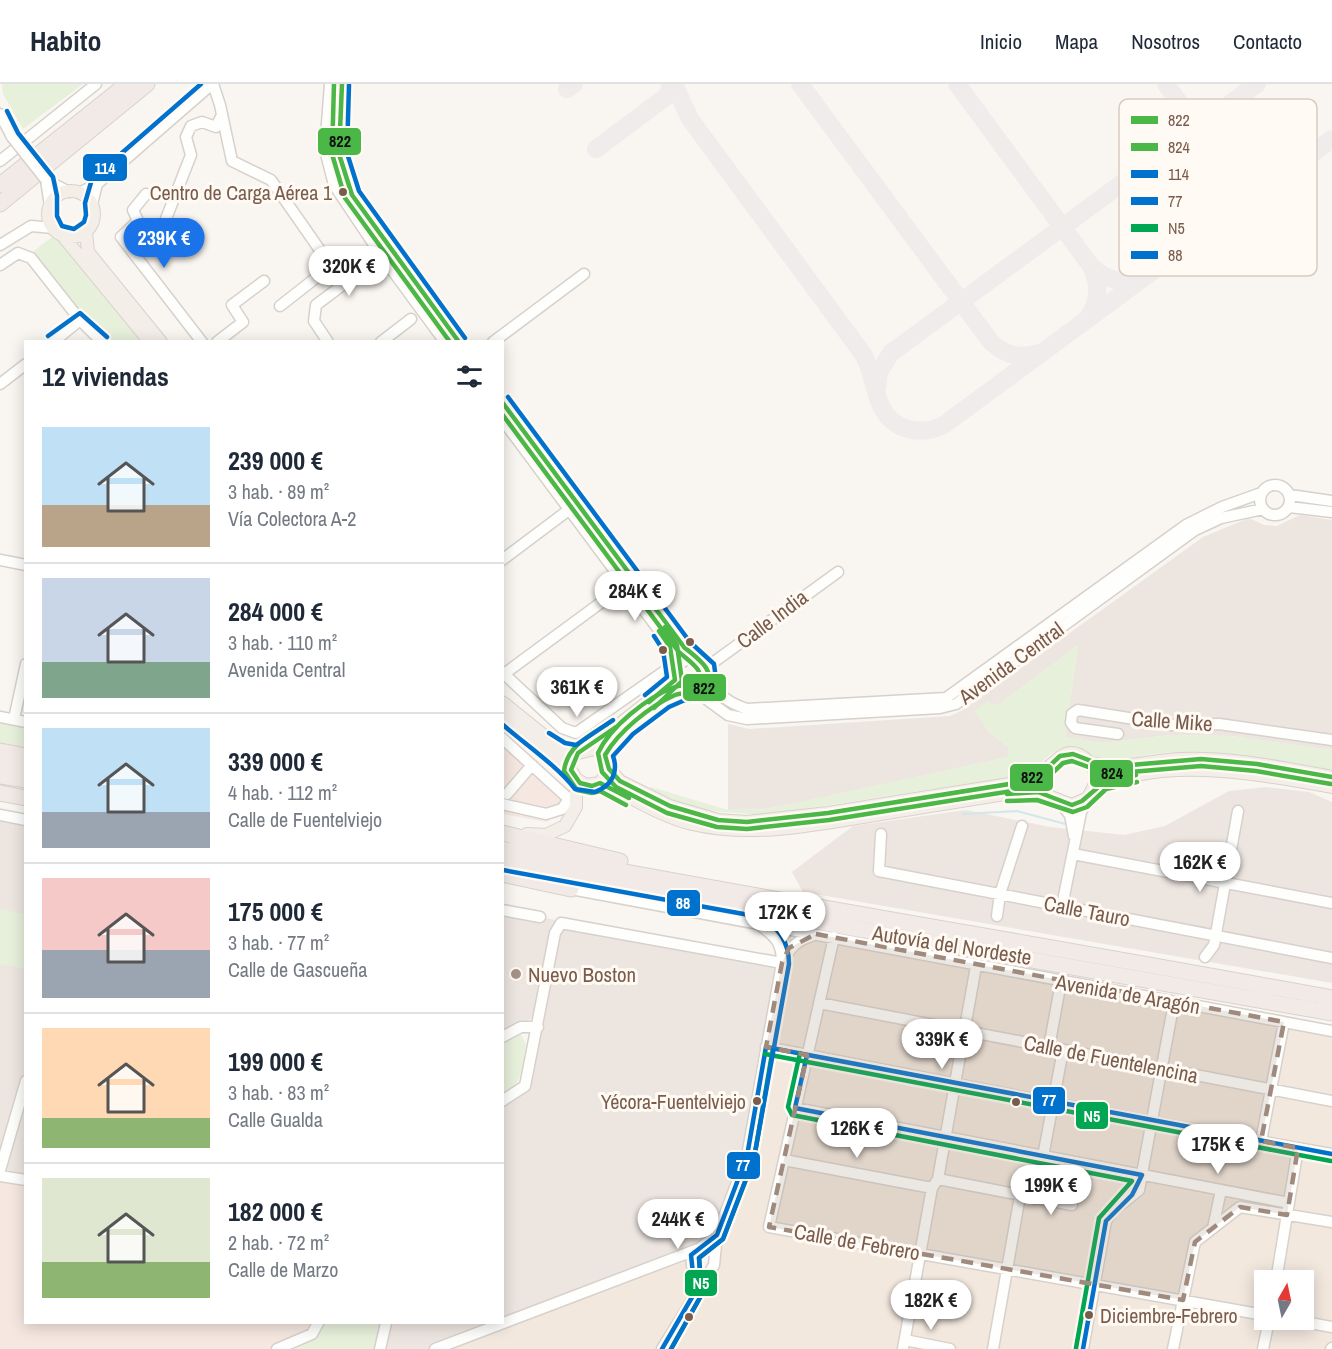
<!DOCTYPE html>
<html lang="es">
<meta charset="utf-8">
<style>
:root{--surface:#fff;--page:#f6f6f7;--text:#1f2937;--muted:#747a83;--line:#e0e1e3;--accent:#1a73e8}
body{margin:0;font-family:"Archivo Narrow",sans-serif;background:var(--page);color:var(--text);height:100vh;display:flex;flex-direction:column;font-size:22px;white-space:nowrap}
*{box-sizing:border-box;margin:0}
p{font-size:20px;color:var(--muted)}
.icon{flex:none;width:33px;height:33px;fill:none;stroke:currentColor;stroke-width:2;stroke-linecap:round;stroke-linejoin:round}
.map{position:relative;flex:1;overflow:hidden}
.sheet{position:absolute;left:24px;top:256px;width:480px;height:984px;display:flex;flex-direction:column;background:var(--surface);border-radius:0px;box-shadow:0 3px 15px #0003}
.sheet>*{flex:none}
.needle{width:39px;rotate:9deg}
.tools{position:absolute;left:1254px;top:1186px;display:grid;gap:12px}
.tools a{display:grid;place-items:center;width:60px;height:60px;border-radius:0px;background:var(--surface);box-shadow:0 3px 15px #0003;font-size:30px}
.price{position:absolute;translate:-50% -51px;padding:0 14px;border-radius:21px;background:#fff;color:#222;font-size:20px;line-height:39px;filter:drop-shadow(0 2px 3px #0008)}
.price::after{content:'';position:absolute;left:50%;top:36px;width:18px;height:14px;margin-left:-9px;background:inherit;clip-path:polygon(0 0,100% 0,50% 100%)}
.price.active{background:var(--accent);color:#fff}
ul{padding:0;list-style:none}
li{display:flex;align-items:center;gap:18px;height:150px;padding:0 18px}
li+li{border-top:2px solid var(--line)}
li span{display:grid;place-items:center;flex:none;width:168px;height:120px;border-radius:0px;color:#555}
li>.icon{margin-inline-start:auto}
span .icon{width:72px;height:72px;fill:#fffc;stroke-width:1}
li b{font-size:26px}
h2{display:flex;justify-content:space-between;align-items:center;height:72px;padding:0 18px;font-size:26px}
header{display:flex;align-items:center;gap:36px;box-sizing:border-box;height:84px;padding:0 30px;background:var(--surface);border-bottom:2px solid var(--line)}
header strong{font-size:28px}
nav{display:flex;gap:33px;margin-inline-start:auto;font-size:21px}
.map>svg:first-child{display:block}
.residential{fill:#f2e8de;fill-rule:evenodd}
.commercial{fill:#f6e8e1}
.industrial{fill:#ede5e0}
.green{fill:#e7f0db}
.lines{fill:none;stroke-linecap:round;stroke-linejoin:round}
.stream{stroke:#d0e8ea;stroke-width:2}
.taxiway{stroke:#f0ecec;stroke-width:18}
.minor-casing{stroke:#d7d1cb;stroke-width:13}
.major-casing{stroke:#dad1cc;stroke-width:14}
.highway-casing{stroke:#dad1cc;stroke-width:17}
.minor{stroke:#fefefd;stroke-width:10}
.major{stroke:#f3eee8;stroke-width:12}
.highway{stroke:#f2eae7;stroke-width:15}
.minor-bridge-casing{stroke:#d7d1cb;stroke-width:13;stroke-linecap:butt}
.minor-bridge{stroke:#fefefd;stroke-width:10}
.bus-1-casing{stroke:#fffaf3;stroke-width:9}
.bus-2-casing{stroke:#fffaf3;stroke-width:9}
.bus-3-casing{stroke:#fffaf3;stroke-width:9}
.bus-4-casing{stroke:#fffaf3;stroke-width:9}
.bus-5-casing{stroke:#fffaf3;stroke-width:9}
.bus-6-casing{stroke:#fffaf3;stroke-width:9}
.bus-1{stroke:#4ab747;stroke-width:4.5}
.bus-2{stroke:#4ab747;stroke-width:4.5}
.bus-3{stroke:#0072ce;stroke-width:4.5}
.bus-4{stroke:#0072ce;stroke-width:4.5}
.bus-5{stroke:#00a651;stroke-width:4.5}
.bus-6{stroke:#0072ce;stroke-width:4.5}
.marked{fill:#9f8a7d;fill-opacity:0.2;stroke:#9f8a7d;stroke-width:4.5;stroke-dasharray:12 8;stroke-linejoin:round}
.bus-dot{fill:#7a5c4d;stroke:#fffaf3;stroke-width:2}
.poi-dot{fill:#a69286;stroke:#fffaf3;stroke-width:2}
.labels{text-anchor:middle;dominant-baseline:central;stroke-width:6;stroke-linejoin:round;paint-order:stroke}
.bus-label{font-size:20px;fill:#7a5c4d;stroke:#fffaf3;text-anchor:end}
.street-label{font-size:21px;fill:#7a5c4d;stroke:#fffaf3}
.poi-label{font-size:21px;fill:#7a5c4d;stroke:#fffaf3;text-anchor:start}
.key{fill:#fffaf3;stroke:#d7cbc1;stroke-width:1.5}
.key-label{font-size:16px;fill:#7a5c4d}
.line-badge{stroke:#fffaf3;stroke-width:2}
.badge-label{font-size:16px;text-anchor:middle;font-weight:bold;fill:#fff}
.pale-badge-label{font-size:16px;text-anchor:middle;font-weight:bold;fill:#111}
</style>
<header>
<strong>Habito</strong>
<nav><a>Inicio</a><a>Mapa</a><a>Nosotros</a><a>Contacto</a></nav>
</header>
<div class="map">
<svg width="1332" height="1265" viewBox="0 0 1332 1265">
<rect width="100%" height="100%" fill="#f9f5f0"/>
<path class="residential" d="M 816,850 L 1332,947 L 1332,1265 L 435,1265 L 685,1175 L 690,1176 L 694,1185 L 708,1187 L 789,864 ZM 1264,1197 L 1304,1197 L 1304,1236 L 1264,1236 Z"/>
<path class="commercial" d="M 503,647 L 573,712 L 548,734 L 547,738 L 503,730 Z
M 0,1092 L 25,1096 L 26,1239 L 318,1240 L 277,1265 L 0,1265 Z"/>
<path class="industrial" d="M 1300,431 L 1332,436 L 1332,666 L 1231,652 L 1170,651 L 1102,659 L 1065,653 L 1078,561 L 999,620 L 994,621 L 987,618 L 975,628 L 990,649 L 1008,663 L 1008,673 L 801,718 L 766,725 L 728,726 L 728,640 L 749,645 L 950,632 L 963,626 L 1203,453 L 1249,434 L 1264,441 L 1277,442 Z
M 1266,703 L 1309,708 L 1332,718 L 1332,899 L 803,808 L 792,788 L 853,742 L 966,726 L 1050,743 L 1124,751 L 1165,742 L 1229,707 Z
M 0,731 L 25,736 L 25,1096 L 0,1092 Z
M 503,826 L 782,879 L 747,1072 L 711,1168 L 707,1165 L 435,1265 L 380,1265 L 386,1239 L 502,1239 L 503,1017 L 519,1008 L 540,929 L 503,952 Z"/>
<path class="green" d="M 2,0 L 83,0 L 23,45 L 3,10 Z
M 52,153 L 59,158 L 141,258 L 106,258 L 80,232 L 30,170 Z
M 1078,561 L 1065,653 L 1102,659 L 1170,651 L 1231,652 L 1332,666 L 1332,686 C 1281,677 1230,668 1177,668 C 1153,668 1129,677 1105,676 C 1090,675 1081,662 1066,664 C 1047,666 1039,687 1020,692 L 762,731 L 698,726 L 649,705 L 651,703 L 728,726 L 766,725 L 1008,673 L 1008,663 L 990,649 L 974,627 L 988,617 L 994,621 L 999,620 Z
M 0,639 L 25,644 L 25,663 L 0,660 Z
M 0,825 L 25,830 L 25,885 L 0,880 Z
M 521,951 L 526,960 C 522,981 524,1000 503,1010 L 503,959 Z
M 324,1239 L 381,1239 L 376,1265 L 295,1265 L 318,1252 Z"/>
<g class="lines">
<path class="stream" d="M 963,730 L 1017,727 L 1069,741"/>
<path class="taxiway" d="M 674,0 L 690,35 L 863,270 C 873,287 873,305 881,322 C 893,347 922,353 945,340 L 1332,55
M 800,0 L 991,258 C 1005,272 1023,275 1042,268
M 957,0 L 1091,182 C 1105,196 1122,200 1141,194
M 1166,0 L 1230,90 L 1232,113 L 1222,135
M 567,5 L 574,0
M 596,65 L 667,12 L 671,0
M 1226,82 C 1240,96 1259,101 1278,93
M 1088,234 C 1100,217 1100,200 1091,182
M 877,304 L 879,288 L 891,269 L 1257,0"/>
<defs>
<path id="minor" d="M 213,0 L 220,21 L 232,77 L 271,96 L 331,182 L 280,222
M 330,0 L 325,66 L 334,101 L 381,171 L 445,258
M 342,0 C 338,40 333,73 352,111 L 459,258
M 0,30 L 12,53
M 0,77 L 96,0
M 46,96 L 50,122
M 46,96 L 69,108
M 79,109 L 97,100 L 212,0
M 146,110 L 133,126 L 138,137 L 121,153 L 202,258
M 92,120 L 97,100
M 0,161 L 31,142 L 53,144
M 129,163 L 153,153 L 162,145 L 191,71 L 186,53 L 191,42 L 202,38 L 216,43 L 222,31
M 0,181 L 18,169 L 31,174 L 80,236 L 102,258
M 53,258 L 80,236
M 217,258 L 243,238 L 232,221 L 264,197
M 328,258 L 314,237 L 316,221 L 385,169
M 381,258 L 411,235
M 493,258 L 584,190
M 0,300 L 26,280
M 502,317 L 695,575
M 502,335 L 667,557 L 676,586
M1260 416a15 15 0 1 1 30 0a15 15 0 1 1-30 0Z
M 1290,411 L 1332,417
M 1289,423 L 1332,428
M 0,476 L 26,481
M 502,476 L 574,422
M675 592a17 17 0 1 1 34 0a17 17 0 1 1-34 0Z
M 707,583 L 838,488
M 502,588 L 562,644 L 576,649 L 666,586 L 679,581
M 504,590 L 629,498
M 709,595 C 719,612 729,619 747,625 L 946,614 L 1186,441 L 1222,423 L 1261,409
M 698,609 L 728,631 L 747,635 L 940,624 L 956,620 L 1195,446 L 1221,434 L 1263,425
M 0,633 L 26,638
M 14,635 L 26,580
M 1118,650 L 1075,644 L 1071,639 L 1072,630 L 1078,626 L 1172,641 L 1219,640 L 1332,656
M 502,654 L 569,715 L 562,725 L 546,730 L 502,720
M 588,664 L 675,596
M 605,671 C 612,649 664,618 685,608
M 507,710 L 532,681
M 1060,719 L 1070,731 L 1074,752
M 0,731 L 26,736
M 881,750 L 879,787 L 1332,874
M 1073,770 L 1332,819
M 571,805 L 1332,947
M 1062,822 L 1081,728 L 1088,714
M 502,826 L 540,833
M 997,832 L 1000,810 L 1022,742
M 834,853 L 769,1143 L 1264,1231
M 1205,873 L 1214,861 L 1238,727
M 784,876 C 791,861 799,856 814,851
M 819,919 L 1332,1017
M 502,953 L 521,943 L 538,943
M 766,963 L 1152,1038 L 1332,1070
M 1049,963 L 1061,898
M 502,1017 L 525,1002 L 555,849 L 561,839 L 782,879
M 795,1024 L 1289,1119
M 1261,1057 L 1284,938
M 784,1076 L 932,1104 L 938,1095 L 976,882
M 0,1086 L 26,997
M 0,1092 L 26,1096
M 938,1095 L 1072,1121
M 1035,1115 L 1063,966
M 1213,1144 L 1221,1106
M 1276,1197 L 1298,1064
M 695,1208 L 691,1171 L 717,1151
M 1294,1236 L 1332,1243
M 905,1256 L 950,1265
M 277,1265 L 312,1250 L 318,1239
M 380,1265 L 386,1239
M 435,1265 L 698,1165
M 662,1265 L 714,1181 L 717,1151 L 747,1072 L 782,879 C 782,859 776,853 761,842
M 903,1265 L 932,1104
M 993,1265 L 1020,1112
M 1083,1265 L 1106,1137 L 1113,1127 L 1139,1106 L 1174,918
M 1173,1265 L 1195,1158 L 1240,1123 L 1332,1138
M 1263,1265 L 1269,1236
M 1331,1265 L 1332,1264"/>
<path id="major" d="M48 130a23 23 0 1 1 46 0a23 23 0 1 1-46 0Z
M 86,148 L 88,168 L 161,258
M 62,151 L 150,258
M 502,618 L 562,666 L 578,669 L 594,665 L 605,671 L 609,685 L 600,699 L 586,701 L 576,695
M 502,629 L 540,664 L 571,686 L 576,695 L 576,723 L 565,742 L 546,751 L 527,750
M 1090,679 C 1121,687 1151,676 1181,675 C 1232,673 1283,684 1332,693
M 600,699 C 631,712 659,732 692,740 C 752,754 814,741 874,731 C 924,723 974,715 1024,707 L 1038,708 L 1072,721 L 1088,714 L 1096,698 C 1096,690 1094,682 1088,677 C 1068,658 1057,677 1043,688 C 1036,693 1030,695 1022,698 L 828,729 L 747,738 L 718,736 L 670,722 L 620,697 L 609,685
M 1095,704 C 1167,671 1257,690 1332,703"/>
<path id="highway" d="M 0,101 L 127,0
M 0,120 L 147,0
M 0,667 L 26,672
M 0,681 L 26,685
M 0,692 L 26,696
M 0,709 L 26,714
M 502,749 L 620,777
M 502,765 C 778,818 1056,863 1332,914
M 502,778 L 857,845 L 1332,929
M 502,790 L 571,805"/>
</defs>
<use href="#minor" class="minor-casing"/>
<use href="#major" class="major-casing"/>
<use href="#highway" class="highway-casing"/>
<use href="#minor" class="minor"/>
<use href="#major" class="major"/>
<use href="#highway" class="highway"/>
<defs>
<path id="minor-bridge" d="M 12,53 L 46,96"/>
</defs>
<use href="#minor-bridge" class="minor-bridge-casing"/>
<use href="#minor-bridge" class="minor-bridge"/>
<defs>
<path id="bus-1" d="M 342,0 L 339,70 L 352,111 L 459,258
M 502,318 L 684,563 C 695,573 718,586 705,603 C 698,614 686,606 675,611 C 650,622 619,647 605,671 L 609,685 L 620,697 L 670,722 L 718,736 L 747,738 L 828,729 L 1022,698 L 1043,688 L 1060,672 L 1073,670 L 1107,683 L 1201,675 L 1257,680 L 1332,693
M 649,618 L 675,596 L 670,563 L 659,547
M 616,643 L 578,669 L 571,686 L 580,699 L 592,702 L 600,699 L 629,714
M 1007,710 L 1038,708 L 1072,721 L 1082,717 L 1103,699 L 1136,691"/>
<path id="bus-2" d="M 334,0 L 332,70 L 345,114 L 450,258
M 502,330 L 678,567 C 688,577 707,586 698,601 C 690,603 683,600 675,603 C 647,613 610,643 598,669 L 602,688 L 616,703 L 667,729 L 717,743 L 747,745 L 829,736 L 1024,705 L 1047,694 L 1063,679 L 1072,677 L 1107,690 L 1201,682 L 1256,687 L 1331,700
M 654,624 L 682,597 L 677,561 L 665,543
M 612,637 C 591,651 567,661 564,687 L 577,706 L 592,709 L 600,707 L 626,721
M 1007,717 L 1037,716 L 1073,728 L 1087,723 L 1106,705 L 1137,698"/>
<path id="bus-3" d="M 349,1 L 347,69 L 359,107 L 465,254
M 7,27 L 18,49 L 53,93 L 57,112 L 57,132 L 62,142 L 74,145 L 84,138 L 86,131 L 85,119 L 92,95 L 201,0
M 48,252 L 80,229 L 107,253
M 645,611 L 667,593 L 663,566 L 654,552
M 502,640 C 526,661 556,681 575,705 L 595,708 C 611,702 619,689 613,672 L 633,650 L 669,623 L 685,616 L 701,616 L 712,607 L 716,595 L 714,580 L 690,558 L 508,313
M 549,649 L 565,659 L 576,661 L 613,636"/>
<path id="bus-4" d="M 766,963 L 1332,1070
M 807,971 L 795,1024 L 1142,1091 L 1132,1111 L 1106,1137 L 1083,1265
M 662,1265 L 695,1208 L 691,1171 L 717,1151 L 747,1072 L 766,963"/>
<path id="bus-5" d="M 800,969 L 788,1023 L 792,1031 L 1132,1097 L 1099,1134 L 1076,1264
M 765,970 L 1331,1077
M 671,1265 L 702,1210 L 699,1174 L 723,1155 L 754,1075 L 773,964"/>
<path id="bus-6" d="M 503,786 L 760,833 C 779,844 789,858 789,880 L 754,1074 L 723,1155 L 699,1174 L 702,1210 L 671,1265"/>
</defs>
<use href="#bus-1" class="bus-1-casing"/>
<use href="#bus-2" class="bus-2-casing"/>
<use href="#bus-3" class="bus-3-casing"/>
<use href="#bus-4" class="bus-4-casing"/>
<use href="#bus-5" class="bus-5-casing"/>
<use href="#bus-6" class="bus-6-casing"/>
<use href="#bus-1" class="bus-1"/>
<use href="#bus-2" class="bus-2"/>
<use href="#bus-3" class="bus-3"/>
<use href="#bus-4" class="bus-4"/>
<use href="#bus-5" class="bus-5"/>
<use href="#bus-6" class="bus-6"/>
</g>
<path class="marked" d="M 816,850 L 1284,938 L 1261,1057 L 1298,1064 L 1287,1131 L 1240,1123 L 1195,1158 L 1183,1216 L 769,1143 L 807,971 L 766,963 L 782,879 L 789,864 Z"/>
<g class="bus-dot">
<circle cx="343" cy="108" r="5"/>
<circle cx="690" cy="558" r="5"/>
<circle cx="663" cy="566" r="5"/>
<circle cx="757" cy="1017" r="5"/>
<circle cx="1016" cy="1018" r="5"/>
<circle cx="1089" cy="1231" r="5"/>
<circle cx="689" cy="1233" r="5"/>
</g>
<circle class="poi-dot" cx="516" cy="890" r="6"/>
<g class="labels">
<g class="bus-label">
<text x="332" y="108">Centro de Carga Aérea 1</text>
<text x="746" y="1017">Yécora-Fuentelviejo</text>
<text x="1100" y="1231" text-anchor="start">Diciembre-Febrero</text>
</g>
<g class="street-label">
<text transform="translate(772 535) rotate(-37)">Calle India</text>
<text transform="translate(1011 579) rotate(-36)">Avenida Central</text>
<text transform="translate(1172 637) rotate(4)">Calle Mike</text>
<text transform="translate(1087 827) rotate(11)">Calle Tauro</text>
<text transform="translate(952 861) rotate(9)">Autovía del Nordeste</text>
<text transform="translate(1128 910) rotate(10)">Avenida de Aragón</text>
<text transform="translate(1111 975) rotate(11)">Calle de Fuentelencina</text>
<text transform="translate(857 1158) rotate(10)">Calle de Febrero</text>
</g>
<g class="poi-label">
<text x="528" y="890">Nuevo Boston</text>
</g>
</g>
<rect x="1119" y="15" width="198" height="177" rx="9" class="key"/>
<rect x="1131" y="32" width="27" height="8" fill="#4ab747"/>
<rect x="1131" y="59" width="27" height="8" fill="#4ab747"/>
<rect x="1131" y="86" width="27" height="8" fill="#0072ce"/>
<rect x="1131" y="113" width="27" height="8" fill="#0072ce"/>
<rect x="1131" y="140" width="27" height="8" fill="#00a651"/>
<rect x="1131" y="167" width="27" height="8" fill="#0072ce"/>
<g class="key-label">
<text x="1168" y="42">822</text>
<text x="1168" y="69">824</text>
<text x="1168" y="96">114</text>
<text x="1168" y="123">77</text>
<text x="1168" y="150">N5</text>
<text x="1168" y="177">88</text>
</g>
<g class="line-badge">
<rect x="317" y="43" width="45" height="29" rx="6" fill="#4ab747"/>
<rect x="82" y="69" width="46" height="29" rx="6" fill="#0072ce"/>
<rect x="682" y="589" width="45" height="29" rx="6" fill="#4ab747"/>
<rect x="1089" y="675" width="45" height="29" rx="6" fill="#4ab747"/>
<rect x="1009" y="679" width="45" height="29" rx="6" fill="#4ab747"/>
<rect x="666" y="805" width="35" height="28" rx="6" fill="#0072ce"/>
<rect x="1032" y="1002" width="34" height="29" rx="6" fill="#0072ce"/>
<rect x="1075" y="1017" width="34" height="29" rx="6" fill="#00a651"/>
<rect x="726" y="1067" width="35" height="29" rx="6" fill="#0072ce"/>
<rect x="684" y="1185" width="34" height="28" rx="6" fill="#00a651"/>
</g>
<g class="badge-label">
<text x="105" y="90">114</text>
<text x="683" y="825">88</text>
<text x="1049" y="1022">77</text>
<text x="1092" y="1038">N5</text>
<text x="743" y="1087">77</text>
<text x="701" y="1205">N5</text>
</g>
<g class="pale-badge-label">
<text x="340" y="63">822</text>
<text x="704" y="610">822</text>
<text x="1112" y="695">824</text>
<text x="1032" y="699">822</text>
</g>
</svg>
<div class="tools">
<a><svg class="needle" viewBox="-14 -14 28 28"><path d="M0-13l5 13h-10z" fill="#e53935"/><path d="M0 13l5-13h-10z" fill="#747a83"/></svg></a>
</div>
<b class="price active" style="left:164px;top:185px">239K €</b>
<b class="price" style="left:349px;top:213px">320K €</b>
<b class="price" style="left:635px;top:538px">284K €</b>
<b class="price" style="left:577px;top:634px">361K €</b>
<b class="price" style="left:1200px;top:809px">162K €</b>
<b class="price" style="left:785px;top:859px">172K €</b>
<b class="price" style="left:942px;top:986px">339K €</b>
<b class="price" style="left:857px;top:1075px">126K €</b>
<b class="price" style="left:1218px;top:1091px">175K €</b>
<b class="price" style="left:1051px;top:1132px">199K €</b>
<b class="price" style="left:678px;top:1166px">244K €</b>
<b class="price" style="left:931px;top:1247px">182K €</b>
<section class="sheet">
<h2>12 viviendas<svg class="icon" aria-label="filters" viewBox="0 0 24 24"><path d="M4 7h16M4 17h16"/><circle cx="9" cy="7" r="2"/><circle cx="15" cy="17" r="2"/></svg></h2>
<ul>
<li><span style="background:linear-gradient(#bfe0f5 65%,#b9a48a 0)"><svg class="icon" aria-label="home" viewBox="0 0 24 24"><path d="M3 11l9-7 9 7M6 9v11h12V9"/></svg></span><div><b>239 000 €</b><p>3 hab. · 89 m²</p><p>Vía Colectora A-2</p></div></li>
<li><span style="background:linear-gradient(#c9d6e8 70%,#7fa58c 0)"><svg class="icon" aria-label="home" viewBox="0 0 24 24"><path d="M3 11l9-7 9 7M6 9v11h12V9"/></svg></span><div><b>284 000 €</b><p>3 hab. · 110 m²</p><p>Avenida Central</p></div></li>
<li><span style="background:linear-gradient(#bfe0f5 70%,#9aa5b1 0)"><svg class="icon" aria-label="home" viewBox="0 0 24 24"><path d="M3 11l9-7 9 7M6 9v11h12V9"/></svg></span><div><b>339 000 €</b><p>4 hab. · 112 m²</p><p>Calle de Fuentelviejo</p></div></li>
<li><span style="background:linear-gradient(#f6c9c9 60%,#9aa5b1 0)"><svg class="icon" aria-label="home" viewBox="0 0 24 24"><path d="M3 11l9-7 9 7M6 9v11h12V9"/></svg></span><div><b>175 000 €</b><p>3 hab. · 77 m²</p><p>Calle de Gascueña</p></div></li>
<li><span style="background:linear-gradient(#ffd9b3 75%,#8fb573 0)"><svg class="icon" aria-label="home" viewBox="0 0 24 24"><path d="M3 11l9-7 9 7M6 9v11h12V9"/></svg></span><div><b>199 000 €</b><p>3 hab. · 83 m²</p><p>Calle Gualda</p></div></li>
<li><span style="background:linear-gradient(#dfe7d0 70%,#8fb573 0)"><svg class="icon" aria-label="home" viewBox="0 0 24 24"><path d="M3 11l9-7 9 7M6 9v11h12V9"/></svg></span><div><b>182 000 €</b><p>2 hab. · 72 m²</p><p>Calle de Marzo</p></div></li>
</ul>
</section>
</div>
